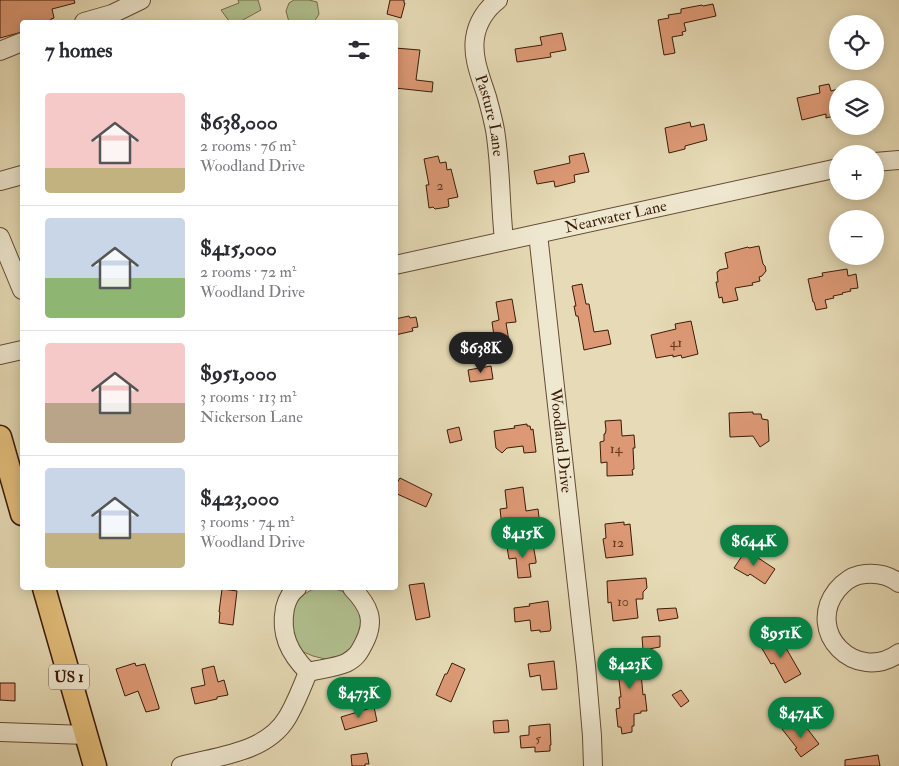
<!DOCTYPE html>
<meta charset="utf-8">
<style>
:root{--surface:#fff;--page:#f2f2f3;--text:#2b2b33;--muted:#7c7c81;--line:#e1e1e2;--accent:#0b8043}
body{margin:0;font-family:"IM FELL Double Pica",serif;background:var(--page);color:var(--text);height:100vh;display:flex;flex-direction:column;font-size:19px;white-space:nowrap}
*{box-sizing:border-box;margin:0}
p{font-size:16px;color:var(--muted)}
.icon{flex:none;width:28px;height:28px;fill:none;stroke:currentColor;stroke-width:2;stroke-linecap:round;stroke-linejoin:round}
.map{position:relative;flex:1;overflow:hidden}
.panel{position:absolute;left:20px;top:20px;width:378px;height:570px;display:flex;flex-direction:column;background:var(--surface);border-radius:5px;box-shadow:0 2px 12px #0003}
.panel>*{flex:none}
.fabs{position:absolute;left:829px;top:15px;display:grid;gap:10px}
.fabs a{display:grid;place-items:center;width:55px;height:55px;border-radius:50%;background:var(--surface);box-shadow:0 2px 12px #0003;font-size:25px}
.price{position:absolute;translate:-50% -42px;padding:0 11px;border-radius:18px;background:var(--accent);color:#fff;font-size:16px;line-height:32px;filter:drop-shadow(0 1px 2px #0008)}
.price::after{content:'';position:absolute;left:50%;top:30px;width:15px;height:11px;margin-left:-8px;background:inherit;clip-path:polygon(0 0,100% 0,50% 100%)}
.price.on{background:#222;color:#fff}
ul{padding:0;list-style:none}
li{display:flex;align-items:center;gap:15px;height:125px;padding:0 25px}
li+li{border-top:1px solid var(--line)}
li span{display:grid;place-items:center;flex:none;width:140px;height:100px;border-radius:5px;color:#555}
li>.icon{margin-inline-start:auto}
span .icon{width:60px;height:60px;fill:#fffc;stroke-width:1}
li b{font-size:21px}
h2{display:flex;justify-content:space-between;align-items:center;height:60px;padding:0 25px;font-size:21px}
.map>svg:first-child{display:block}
.green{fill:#b2c190;stroke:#766e4c}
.building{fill:#dd9975;stroke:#3a1b07}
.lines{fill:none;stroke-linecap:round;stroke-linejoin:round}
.minor-casing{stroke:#654b33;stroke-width:20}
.major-casing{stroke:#3a1b07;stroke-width:25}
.minor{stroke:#efe8d0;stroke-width:18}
.major{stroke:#e3be7b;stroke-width:22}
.labels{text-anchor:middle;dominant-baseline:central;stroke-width:5;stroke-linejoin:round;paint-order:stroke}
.number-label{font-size:14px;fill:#633a22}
.shield{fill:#efe8d0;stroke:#705843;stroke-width:1}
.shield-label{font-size:15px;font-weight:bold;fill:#3a1b07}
.street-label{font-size:16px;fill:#3a1b07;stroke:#efe8d0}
</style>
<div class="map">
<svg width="899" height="766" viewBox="0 0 899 766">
<rect width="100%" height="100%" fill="#e6dbb6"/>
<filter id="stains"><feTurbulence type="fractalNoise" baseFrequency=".004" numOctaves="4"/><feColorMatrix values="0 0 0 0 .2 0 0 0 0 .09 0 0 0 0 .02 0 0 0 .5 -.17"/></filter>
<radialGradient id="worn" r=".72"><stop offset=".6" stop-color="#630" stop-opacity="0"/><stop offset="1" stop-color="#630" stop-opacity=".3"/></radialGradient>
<path class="green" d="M 238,0 L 258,0 L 261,10 L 241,21 L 229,21 L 221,10 L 239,3 Z
M 294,0 L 309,0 L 317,2 L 319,14 L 314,22 L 289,22 L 286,11 L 289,3 Z
M 317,588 L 332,588 L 345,592 L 356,603 L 363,616 L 361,631 L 355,644 L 339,657 L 325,659 L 313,656 L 299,650 C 288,625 286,598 317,588 Z"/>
<path class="building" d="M 0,0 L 74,0 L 75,3 L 52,9 L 54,18 L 51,19 L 51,21 L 46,22 L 22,22 L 22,32 L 0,38 Z
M 390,0 L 404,0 L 404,3 L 405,3 L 401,18 L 387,14 Z
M 713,4 L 716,16 L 684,23 L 686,31 L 682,32 L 683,35 L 672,37 L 675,53 L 664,55 L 658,20 L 669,18 L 668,15 L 681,13 L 681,9 L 702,5 L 703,6 Z
M 562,33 L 566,50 L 550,53 L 551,57 L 517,62 L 515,49 L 542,45 L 540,37 Z
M 395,48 L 420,50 L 416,80 L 433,82 L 432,92 L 395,88 Z
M 829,84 L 831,91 L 838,89 L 838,115 L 826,118 L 826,114 L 802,120 L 797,98 L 820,93 L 819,86 Z
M 690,122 L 691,127 L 704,124 L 707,140 L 685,146 L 685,149 L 669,153 L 665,128 Z
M 584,153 L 589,172 L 574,175 L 575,182 L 555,187 L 554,181 L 537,184 L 534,171 L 570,163 L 569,156 Z
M 438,156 L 440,163 L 446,162 L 447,170 L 451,169 L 458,197 L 448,199 L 449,206 L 448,207 L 435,209 L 433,207 L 429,208 L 426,185 L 429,185 L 424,159 Z
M 759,246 L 763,264 L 765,266 L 766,271 L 762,276 L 759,277 L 760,281 L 752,283 L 753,285 L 735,288 L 738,300 L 723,303 L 722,297 L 719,298 L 716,282 L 718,282 L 717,272 L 719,271 L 719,270 L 728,268 L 725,253 L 748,247 L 749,248 Z
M 847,269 L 848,276 L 856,274 L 858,288 L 850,289 L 851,291 L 842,293 L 843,294 L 833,296 L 834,298 L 825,300 L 827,308 L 816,310 L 814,302 L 813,302 L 808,279 L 823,276 L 822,273 Z
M 582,284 L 586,304 L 589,304 L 594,332 L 608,330 L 611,344 L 584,350 L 578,316 L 576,316 L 574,306 L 576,306 L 572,286 Z
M 512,299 L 516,322 L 506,323 L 509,341 L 495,343 L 492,322 L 499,320 L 496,302 Z
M 409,316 L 410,318 L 416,317 L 418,327 L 412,328 L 413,331 L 395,335 L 395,319 Z
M 691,321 L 698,354 L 682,358 L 681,355 L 673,357 L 673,355 L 656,358 L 651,335 L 676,329 L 675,324 Z
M 491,366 L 493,379 L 470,382 L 468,370 Z
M 753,412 L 753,414 L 761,414 L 762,419 L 768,420 L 769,441 L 760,447 L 753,436 L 730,437 L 729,413 Z
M 621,420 L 622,436 L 634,435 L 635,448 L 633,448 L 634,469 L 632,470 L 633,475 L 607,476 L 607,462 L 601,463 L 600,442 L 604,441 L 604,434 L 605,434 L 606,430 L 605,421 Z
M 527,424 L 527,426 L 530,426 L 531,430 L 533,429 L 536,452 L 524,453 L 523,446 L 507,448 L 502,453 L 496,448 L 494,431 L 515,428 L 514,426 Z
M 459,427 L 462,440 L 450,443 L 447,430 Z
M 400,478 L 432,494 L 426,507 L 395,493 L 395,486 Z
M 523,487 L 526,511 L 538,509 L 540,525 L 526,527 L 526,523 L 502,527 L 500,509 L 507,508 L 505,490 Z
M 624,522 L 624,525 L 630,524 L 633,555 L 606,558 L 603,539 L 606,538 L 605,524 Z
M 533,544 L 536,561 L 536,563 L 529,564 L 531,577 L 518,578 L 516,558 L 509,559 L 507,547 Z
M 746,550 L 775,569 L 765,584 L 750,574 L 748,576 L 734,568 Z
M 646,578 L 647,588 L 643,592 L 643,599 L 636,599 L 638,618 L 613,621 L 611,602 L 608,603 L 607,581 Z
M 424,583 L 430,617 L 416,620 L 409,585 Z
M 222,589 L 237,591 L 233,625 L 219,623 L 220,612 L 219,612 Z
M 548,601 L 551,628 L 550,631 L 540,632 L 540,630 L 531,631 L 530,620 L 515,622 L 514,608 L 530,606 L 529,604 Z
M 676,608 L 678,618 L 659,621 L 657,609 Z
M 660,636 L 660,647 L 643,650 L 642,637 Z
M 779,636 L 801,674 L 785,683 L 774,663 L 771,664 L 760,645 L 772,638 L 773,640 Z
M 639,651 L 643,695 L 645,694 L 647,711 L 641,711 L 641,713 L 634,714 L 634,726 L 632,726 L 632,732 L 622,734 L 621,727 L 618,727 L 616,709 L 620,708 L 619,697 L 621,697 L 616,654 Z
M 554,661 L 557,689 L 542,690 L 540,675 L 530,677 L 528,664 Z
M 135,663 L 136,666 L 145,664 L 159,707 L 159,709 L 146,712 L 138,691 L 125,696 L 116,669 Z
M 452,663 L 465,669 L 451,702 L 436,695 L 445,674 L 447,674 Z
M 214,666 L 218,682 L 224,680 L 228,695 L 217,697 L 217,699 L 195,704 L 191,688 L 205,685 L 202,669 Z
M 0,683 L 15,683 L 15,701 L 0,700 Z
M 681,690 L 689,701 L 681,707 L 672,695 Z
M 374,707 L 377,721 L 345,730 L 341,717 Z
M 508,720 L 509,732 L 494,733 L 493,721 Z
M 793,721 L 801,731 L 806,727 L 819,744 L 801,757 L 795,749 L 797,748 L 782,729 Z
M 550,724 L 551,745 L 550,745 L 550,751 L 535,752 L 535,747 L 521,748 L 520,736 L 529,735 L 529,726 Z
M 367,753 L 369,764 L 365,764 L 365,766 L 352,766 L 351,755 Z
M 878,755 L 880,766 L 845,766 L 845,760 Z"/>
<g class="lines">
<defs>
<g id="minor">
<path id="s1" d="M 498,0 C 486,9 477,23 475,38 C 472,58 481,78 487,97 C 490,108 493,119 495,130 C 501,167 500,204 504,240"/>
<path d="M 84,22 L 112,14 L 141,0"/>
<path d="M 0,51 L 22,42"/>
<path d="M 875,162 L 899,160"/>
<path d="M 0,181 L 22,175"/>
<path id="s2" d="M 538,234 L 586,666 L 592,736 L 593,766"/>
<path d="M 0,237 L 22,290"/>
<path id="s3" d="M 395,265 L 838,168"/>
<path d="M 0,355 L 22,350"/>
<path d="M 899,583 C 887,574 874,572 859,575 C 850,577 843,583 837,590 C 804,632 856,684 899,653"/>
<path d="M 297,588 C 290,593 287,600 285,608 C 280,634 289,653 308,672"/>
<path d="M 308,672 C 320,669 334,668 346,663 C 356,658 359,653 364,643 C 376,620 369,606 352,588"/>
<path d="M 0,732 L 86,735"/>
<path d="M 181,766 C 217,756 266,753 287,718 C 296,703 302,687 308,672"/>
</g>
<path id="major" d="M 0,437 L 22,514
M 44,588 L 95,766"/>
</defs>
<use href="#minor" class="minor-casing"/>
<use href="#major" class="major-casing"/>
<use href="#minor" class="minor"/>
<use href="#major" class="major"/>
</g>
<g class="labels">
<g class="number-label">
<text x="440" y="185">2</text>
<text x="676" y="342">41</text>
<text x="616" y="448">14</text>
<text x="618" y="542">12</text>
<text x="623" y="601">10</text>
<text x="538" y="738">5</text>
</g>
<rect class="shield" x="49" y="664.5" width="40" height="25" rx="4"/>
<g class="shield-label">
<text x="69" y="677">US 1</text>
</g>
<g class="street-label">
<text stroke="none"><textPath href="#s1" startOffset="125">Pasture Lane</textPath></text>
<text stroke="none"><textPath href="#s3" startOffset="226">Nearwater Lane</textPath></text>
<text stroke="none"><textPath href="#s2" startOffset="208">Woodland Drive</textPath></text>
</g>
</g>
<rect width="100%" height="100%" filter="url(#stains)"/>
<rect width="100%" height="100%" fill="url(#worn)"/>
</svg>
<div class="fabs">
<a><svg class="icon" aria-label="locate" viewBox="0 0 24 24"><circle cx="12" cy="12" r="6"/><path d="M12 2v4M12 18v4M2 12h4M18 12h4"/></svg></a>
<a><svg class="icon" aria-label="layers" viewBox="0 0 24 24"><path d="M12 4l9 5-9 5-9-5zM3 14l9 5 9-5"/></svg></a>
<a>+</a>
<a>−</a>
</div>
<b class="price on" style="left:481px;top:374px">$638K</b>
<b class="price" style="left:523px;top:559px">$415K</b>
<b class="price" style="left:754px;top:567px">$644K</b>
<b class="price" style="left:781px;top:659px">$951K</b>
<b class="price" style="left:630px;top:690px">$423K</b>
<b class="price" style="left:359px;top:719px">$473K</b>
<b class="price" style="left:801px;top:739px">$474K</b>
<section class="panel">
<h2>7 homes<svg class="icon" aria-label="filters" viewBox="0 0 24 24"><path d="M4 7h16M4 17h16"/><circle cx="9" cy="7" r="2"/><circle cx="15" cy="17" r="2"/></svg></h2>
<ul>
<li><span style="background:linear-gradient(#f6c9c9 75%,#c2b280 0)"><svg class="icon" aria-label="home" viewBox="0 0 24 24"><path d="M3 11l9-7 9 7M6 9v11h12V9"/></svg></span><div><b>$638,000</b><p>2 rooms · 76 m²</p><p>Woodland Drive</p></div></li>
<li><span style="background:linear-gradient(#c9d6e8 60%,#8fb573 0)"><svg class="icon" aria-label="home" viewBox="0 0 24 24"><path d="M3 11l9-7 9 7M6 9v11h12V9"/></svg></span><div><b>$415,000</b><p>2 rooms · 72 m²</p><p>Woodland Drive</p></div></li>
<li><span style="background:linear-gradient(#f6c9c9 60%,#b9a48a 0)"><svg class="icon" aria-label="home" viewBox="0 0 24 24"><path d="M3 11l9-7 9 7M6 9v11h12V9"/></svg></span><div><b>$951,000</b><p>3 rooms · 113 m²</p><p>Nickerson Lane</p></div></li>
<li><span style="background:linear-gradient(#c9d6e8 65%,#c2b280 0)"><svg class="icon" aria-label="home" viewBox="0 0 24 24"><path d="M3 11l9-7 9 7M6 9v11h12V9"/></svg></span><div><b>$423,000</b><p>3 rooms · 74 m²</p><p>Woodland Drive</p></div></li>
</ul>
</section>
</div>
